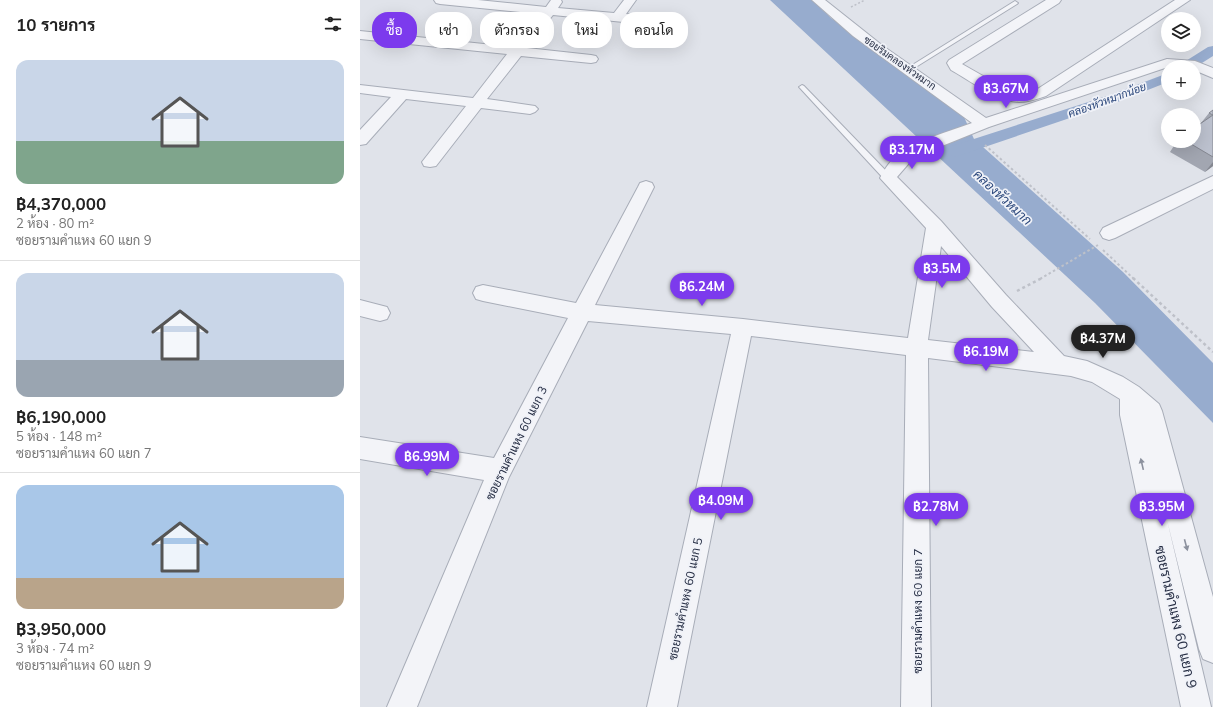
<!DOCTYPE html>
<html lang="th">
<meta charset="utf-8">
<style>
:root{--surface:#fff;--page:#f6f6f6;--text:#222;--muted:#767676;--line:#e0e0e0;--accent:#7c3aed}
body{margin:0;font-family:Mulish,Sarabun,sans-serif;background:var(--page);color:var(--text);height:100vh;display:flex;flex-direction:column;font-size:15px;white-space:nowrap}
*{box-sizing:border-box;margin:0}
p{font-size:13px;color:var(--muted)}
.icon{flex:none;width:22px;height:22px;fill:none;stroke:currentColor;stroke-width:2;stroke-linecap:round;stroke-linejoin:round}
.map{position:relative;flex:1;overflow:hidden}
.side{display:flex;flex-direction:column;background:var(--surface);width:360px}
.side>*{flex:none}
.banner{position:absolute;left:12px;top:12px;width:380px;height:36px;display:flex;gap:8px}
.buttons{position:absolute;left:801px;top:12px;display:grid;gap:8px}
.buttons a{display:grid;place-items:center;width:40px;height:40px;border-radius:50%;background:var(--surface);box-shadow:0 4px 16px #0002;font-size:20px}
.price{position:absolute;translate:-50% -34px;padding:0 9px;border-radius:14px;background:var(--accent);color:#fff;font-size:13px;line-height:26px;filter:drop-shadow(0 1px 2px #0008)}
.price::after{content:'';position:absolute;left:50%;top:24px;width:12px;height:9px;margin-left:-6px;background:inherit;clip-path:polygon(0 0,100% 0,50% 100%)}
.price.selected{background:#222;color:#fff}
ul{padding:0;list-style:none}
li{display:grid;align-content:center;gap:8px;height:212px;padding:0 16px}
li+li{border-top:1px solid var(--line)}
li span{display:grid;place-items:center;height:124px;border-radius:12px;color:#555}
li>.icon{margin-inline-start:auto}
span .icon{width:72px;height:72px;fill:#fffc;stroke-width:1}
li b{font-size:17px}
h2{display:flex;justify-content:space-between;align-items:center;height:48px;padding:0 16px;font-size:17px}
.tag{padding:0 14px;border-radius:16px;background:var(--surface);box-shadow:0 4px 16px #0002;font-size:14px;line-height:36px}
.tag.selected{background:var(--accent);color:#fff}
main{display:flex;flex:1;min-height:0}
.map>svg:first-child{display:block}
.water{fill:#97acce}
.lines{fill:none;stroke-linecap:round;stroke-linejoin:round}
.canal{fill:#97acce;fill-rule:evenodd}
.lane-casing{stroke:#a8adb8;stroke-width:2}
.street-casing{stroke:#a8adb8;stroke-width:2}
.path-far2{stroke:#bec1c9;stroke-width:1.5;stroke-dasharray:2 2;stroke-linecap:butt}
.path-far1{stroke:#bec1c9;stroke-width:2;stroke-dasharray:2.5 2.5;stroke-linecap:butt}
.path{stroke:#bec1c9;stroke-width:2.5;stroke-dasharray:3 3;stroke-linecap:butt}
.lane{fill:#f3f4f8;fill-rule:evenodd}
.street{fill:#f3f4f8;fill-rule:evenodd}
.wall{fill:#a2a6b1}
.shaded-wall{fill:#848790}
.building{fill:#bcc1ce;stroke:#848790}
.oneway{fill:#8c919e}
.labels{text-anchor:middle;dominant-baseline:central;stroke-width:3.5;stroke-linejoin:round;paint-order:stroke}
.far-street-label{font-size:10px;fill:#262e44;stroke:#f0f2f8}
.far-water-label{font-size:11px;font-style:italic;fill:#2c487c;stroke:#f0f2f8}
.street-label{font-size:12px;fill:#262e44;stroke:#f0f2f8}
.water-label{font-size:13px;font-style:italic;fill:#2c487c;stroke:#f0f2f8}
.near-street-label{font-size:14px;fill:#262e44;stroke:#f0f2f8}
</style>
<main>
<section class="side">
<h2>10 รายการ<svg class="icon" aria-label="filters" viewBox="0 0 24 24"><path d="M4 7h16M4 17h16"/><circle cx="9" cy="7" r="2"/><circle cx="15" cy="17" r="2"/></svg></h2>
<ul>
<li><span style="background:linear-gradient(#c9d6e8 65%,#7fa58c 0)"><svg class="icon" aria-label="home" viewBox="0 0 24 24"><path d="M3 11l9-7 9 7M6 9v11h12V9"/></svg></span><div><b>฿4,370,000</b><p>2 ห้อง · 80 m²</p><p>ซอยรามคำแหง 60 แยก 9</p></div></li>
<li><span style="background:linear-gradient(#c9d6e8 70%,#9aa5b1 0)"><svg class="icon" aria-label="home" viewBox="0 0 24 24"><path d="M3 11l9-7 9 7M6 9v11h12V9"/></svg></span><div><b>฿6,190,000</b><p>5 ห้อง · 148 m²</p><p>ซอยรามคำแหง 60 แยก 7</p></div></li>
<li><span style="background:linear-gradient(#a9c7e8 75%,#b9a48a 0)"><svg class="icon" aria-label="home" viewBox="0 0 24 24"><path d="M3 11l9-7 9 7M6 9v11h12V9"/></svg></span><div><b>฿3,950,000</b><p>3 ห้อง · 74 m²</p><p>ซอยรามคำแหง 60 แยก 9</p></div></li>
</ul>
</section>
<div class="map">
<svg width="853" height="707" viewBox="0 0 853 707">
<rect width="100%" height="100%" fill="#e0e3ea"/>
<path class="water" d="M 410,0 L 452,0 L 471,18 L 604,117 L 614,139 L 763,272 L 853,363 L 853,423 L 735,303 Z"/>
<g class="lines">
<path class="canal" d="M 853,46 L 853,56 L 834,68 L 834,67 L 819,67 L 821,64 L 848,47 Z
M 808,73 L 808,82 L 760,101 L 601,155 L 595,157 L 589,155 L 587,151 L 589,147 L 750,95 Z"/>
<defs>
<path id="lane" d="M 655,1 L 658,3 L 657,4 L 551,70 L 546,69 Z
M 442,85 L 444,86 L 531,176 L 531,180 L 525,180 L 440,88 L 439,87 Z"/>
<path id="street" d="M 74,0 L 118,0 L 186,7 L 191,0 L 201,0 L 202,2 L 198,8 L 254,13 L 264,0 L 276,0 L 266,14 L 304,18 L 309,19 L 310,22 L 309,25 L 304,26 L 193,15 L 167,48 L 231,55 L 236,56 L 238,59 L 236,62 L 231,63 L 161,56 L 127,99 L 175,106 L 178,109 L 175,112 L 170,114 L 121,108 L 76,166 L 70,167 L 64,166 L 62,162 L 106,106 L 46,99 L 6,144 L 0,145 L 0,130 L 31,97 L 0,93 L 0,85 L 113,98 L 147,54 L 0,39 L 0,31 L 153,47 L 180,14 L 80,4 L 76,3 Z
M 452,0 L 465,0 L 523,46 L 626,118 L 807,59 L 835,61 L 853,68 L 853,78 L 834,70 L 834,67 L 808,67 L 629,127 L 567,152 L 550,162 L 537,177 L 581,221 L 646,295 L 704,356 L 727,361 L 763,377 L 779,387 L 799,404 L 802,411 L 853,597 L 853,663 L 843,659 L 839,649 L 807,520 L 851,707 L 821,707 L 760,415 L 760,399 L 732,382 L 711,376 L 568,358 L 571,707 L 541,707 L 546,355 L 391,336 L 317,707 L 287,707 L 371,334 L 228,321 L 149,477 L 57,707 L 27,707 L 124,480 L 0,459 L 0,437 L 134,458 L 208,318 L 123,301 L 116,299 L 113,293 L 116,287 L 123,285 L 216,303 L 278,187 L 280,183 L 286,181 L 292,183 L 294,187 L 235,305 L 383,319 L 548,338 L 566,228 L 520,178 C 525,169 530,160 539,154 C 560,139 588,132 612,123 L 493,36 ZM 581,246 L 632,307 L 674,352 L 568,340 Z
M 686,0 L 701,0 L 699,3 L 602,64 L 653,93 L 664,93 L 676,90 L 815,0 L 830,0 L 686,96 C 677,99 668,102 659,102 C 638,102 609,80 591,70 L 587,63 L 589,60 Z
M 853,176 L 853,189 L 755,238 L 749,240 L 743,238 L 740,233 L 743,228 Z
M 0,300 L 27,307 L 30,313 L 27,319 L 20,321 L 0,316 Z"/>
</defs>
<use href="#lane" class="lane-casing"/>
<use href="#street" class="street-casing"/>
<path class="path-far2" d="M 491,7 L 505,0"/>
<path class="path-far1" d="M 625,145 L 730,239
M 743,250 L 774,279
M 680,279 L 738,245"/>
<path class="path" d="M 773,278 L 853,352
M 657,291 L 682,278"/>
<use href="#lane" class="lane"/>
<use href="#street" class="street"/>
</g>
<path class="wall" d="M 853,110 L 853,166 L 845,172 L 810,152 L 817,141 L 834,141 L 841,123 L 849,113 Z"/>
<path class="shaded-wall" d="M 853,162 L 853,166 L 845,172 Z"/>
<path class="building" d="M 853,110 L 853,157 L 826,141 L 834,141 L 834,128 L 853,115 L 849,113 Z"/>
<defs><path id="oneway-solid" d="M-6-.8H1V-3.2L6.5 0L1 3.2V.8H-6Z"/></defs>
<g class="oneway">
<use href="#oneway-solid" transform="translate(782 464) rotate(-103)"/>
<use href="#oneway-solid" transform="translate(826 545) rotate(75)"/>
</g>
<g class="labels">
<g class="far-street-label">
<text transform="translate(540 63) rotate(35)">ซอยริมคลองหัวหมาก</text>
</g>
<g class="far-water-label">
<text transform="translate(747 100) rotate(-20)">คลองหัวหมากน้อย</text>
</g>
<g class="street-label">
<text transform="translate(156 443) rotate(-64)">ซอยรามคำแหง 60 แยก 3</text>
<text transform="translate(325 599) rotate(-78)">ซอยรามคำแหง 60 แยก 5</text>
<text transform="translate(557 611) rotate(-90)">ซอยรามคำแหง 60 แยก 7</text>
</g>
<g class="water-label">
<text transform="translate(643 197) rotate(43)">คลองหัวหมาก</text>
</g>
<g class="near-street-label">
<text transform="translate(816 617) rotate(77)">ซอยรามคำแหง 60 แยก 9</text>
</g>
</g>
</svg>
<div class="buttons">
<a><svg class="icon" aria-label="layers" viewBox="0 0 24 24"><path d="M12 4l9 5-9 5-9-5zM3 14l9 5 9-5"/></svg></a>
<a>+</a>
<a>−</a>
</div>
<b class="price" style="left:646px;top:109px">฿3.67M</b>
<b class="price" style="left:552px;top:170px">฿3.17M</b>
<b class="price" style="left:582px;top:289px">฿3.5M</b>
<b class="price" style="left:342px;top:307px">฿6.24M</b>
<b class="price selected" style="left:743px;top:359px">฿4.37M</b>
<b class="price" style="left:626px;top:372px">฿6.19M</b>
<b class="price" style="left:67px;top:477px">฿6.99M</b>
<b class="price" style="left:361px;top:521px">฿4.09M</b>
<b class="price" style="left:576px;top:527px">฿2.78M</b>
<b class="price" style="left:802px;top:527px">฿3.95M</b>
<div class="banner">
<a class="tag selected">ซื้อ</a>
<a class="tag">เช่า</a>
<a class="tag">ตัวกรอง</a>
<a class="tag">ใหม่</a>
<a class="tag">คอนโด</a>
</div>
</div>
</main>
